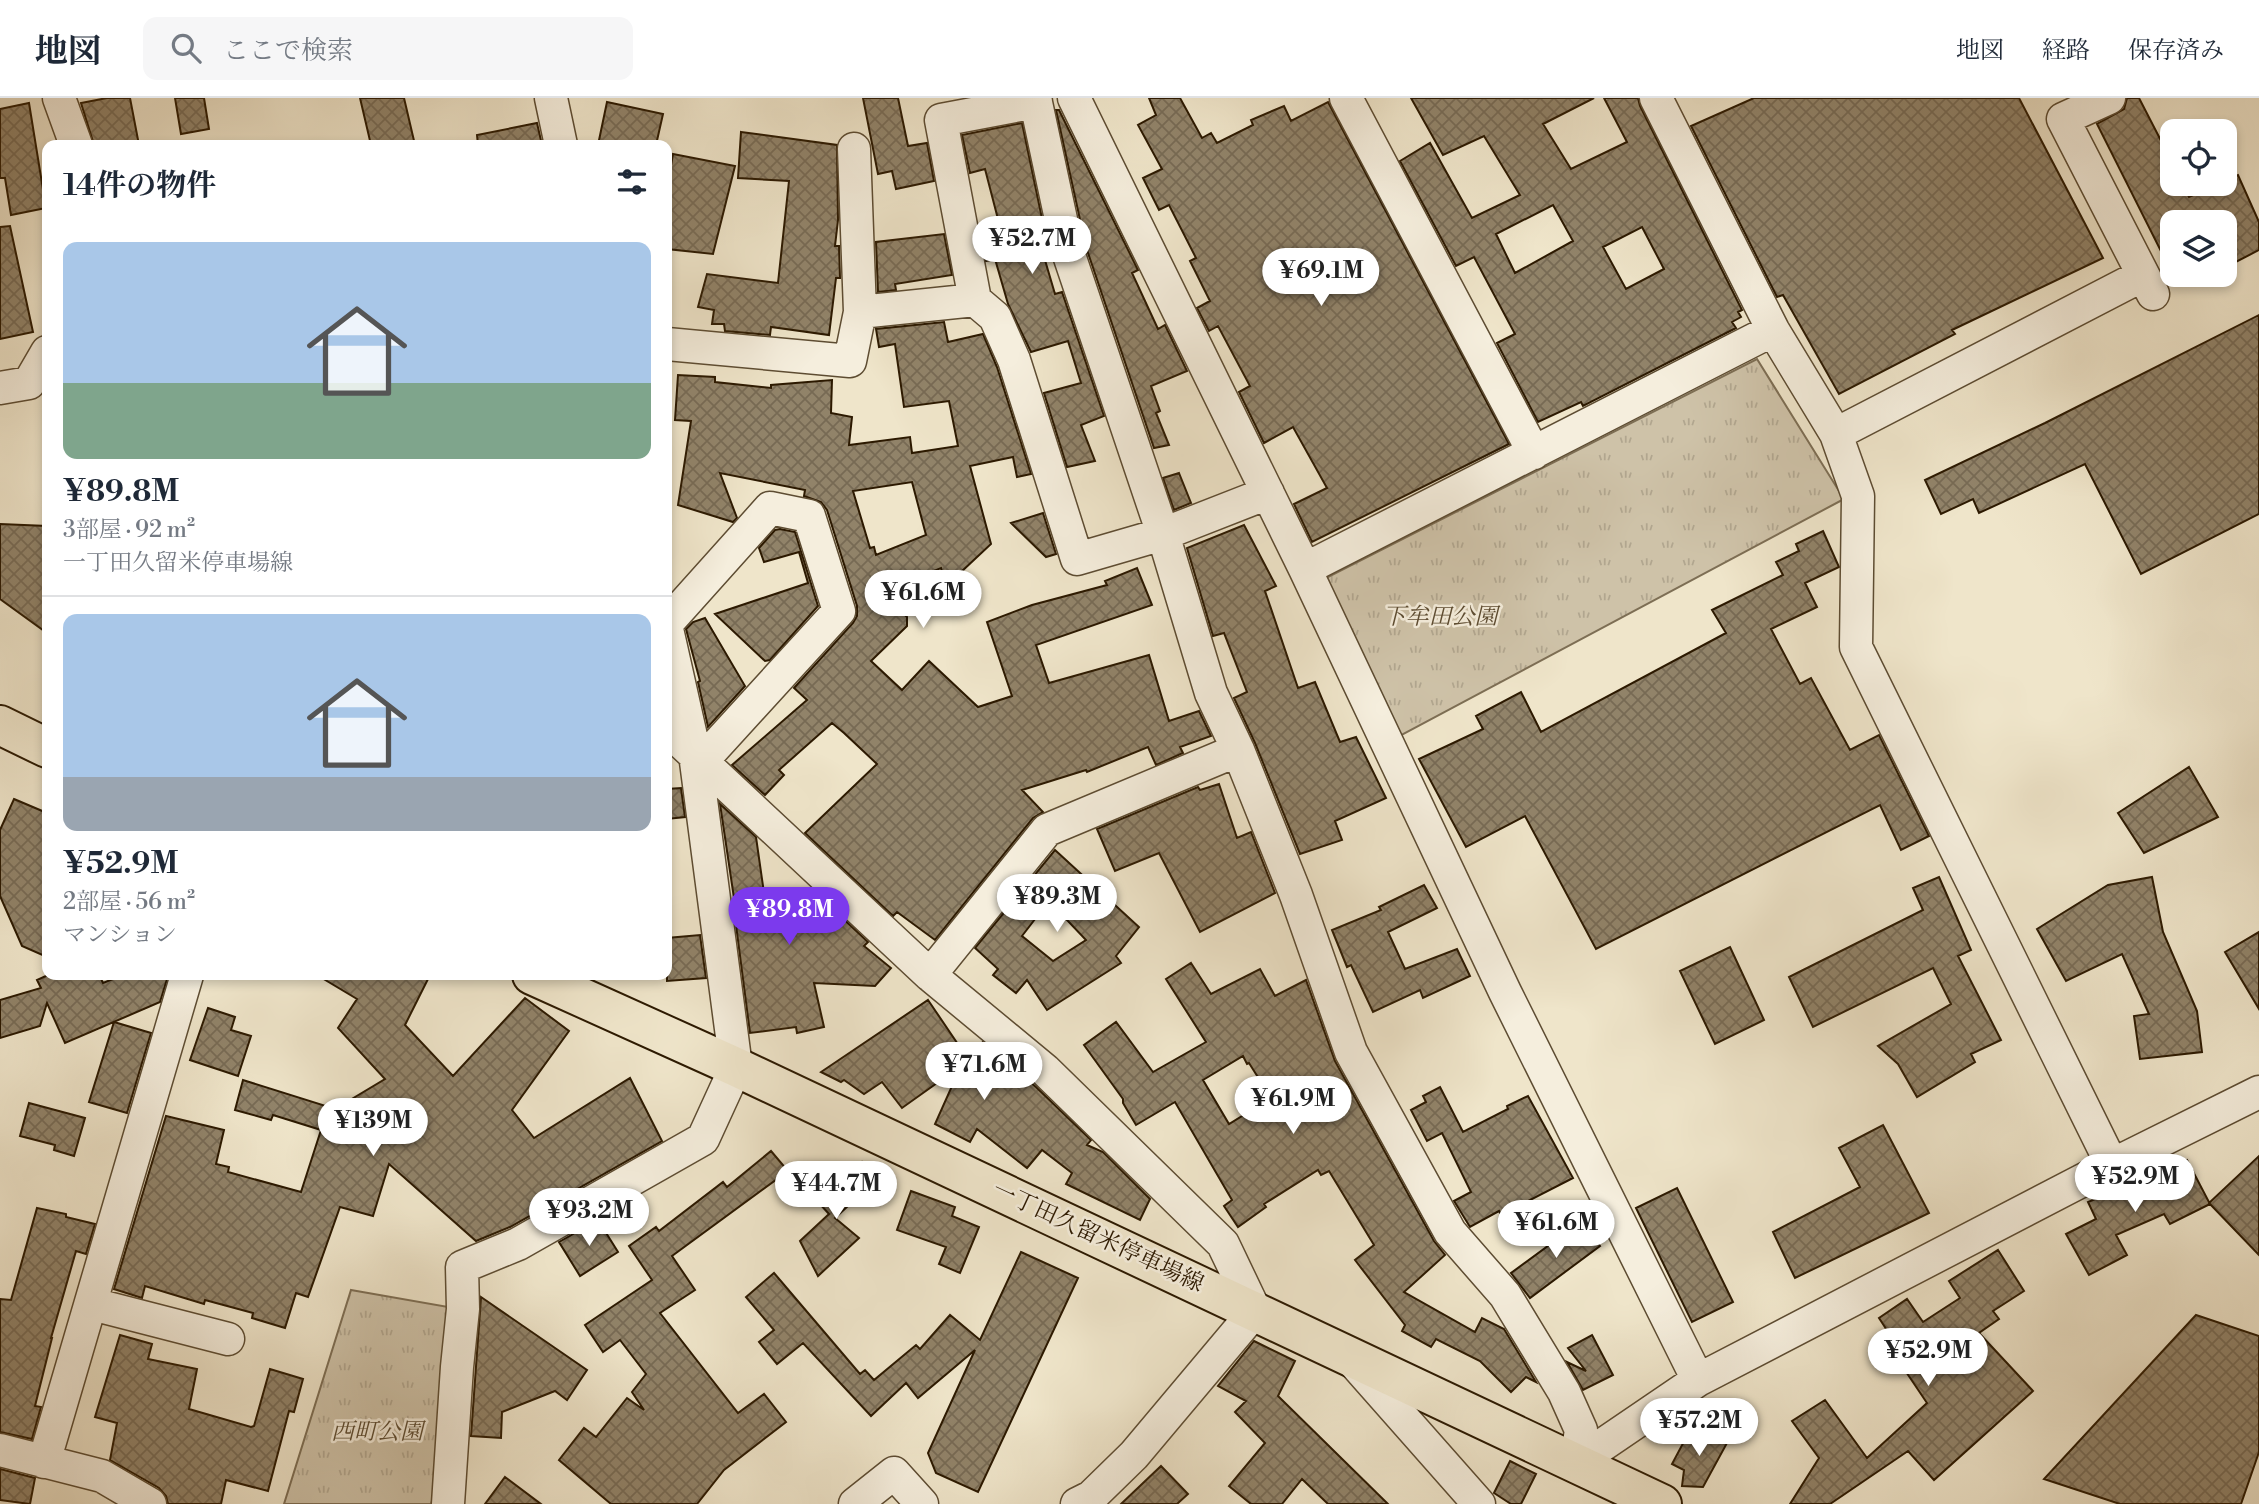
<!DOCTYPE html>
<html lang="ja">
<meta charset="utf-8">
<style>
:root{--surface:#fff;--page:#f6f6f7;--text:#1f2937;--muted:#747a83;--line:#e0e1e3;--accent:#7c3aed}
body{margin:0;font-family:"Libre Bodoni","Noto Serif JP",serif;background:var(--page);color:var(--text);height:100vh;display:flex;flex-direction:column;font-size:26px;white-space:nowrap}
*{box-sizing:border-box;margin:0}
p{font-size:23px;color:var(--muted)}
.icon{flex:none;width:38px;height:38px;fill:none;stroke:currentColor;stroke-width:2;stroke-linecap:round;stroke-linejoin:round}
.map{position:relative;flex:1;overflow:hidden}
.side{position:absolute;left:42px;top:42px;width:630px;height:840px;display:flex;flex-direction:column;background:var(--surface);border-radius:14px;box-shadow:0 4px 10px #0003}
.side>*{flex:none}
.fabs{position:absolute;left:2160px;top:21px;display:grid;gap:14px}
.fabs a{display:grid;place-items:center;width:77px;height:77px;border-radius:14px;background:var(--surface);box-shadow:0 4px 10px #0003;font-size:35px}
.price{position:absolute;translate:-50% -60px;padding:0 16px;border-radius:24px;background:#fff;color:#222;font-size:23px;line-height:46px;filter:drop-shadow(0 2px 4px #0008)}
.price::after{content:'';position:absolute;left:50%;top:42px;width:21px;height:16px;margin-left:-10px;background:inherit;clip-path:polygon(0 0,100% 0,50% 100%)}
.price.current{background:var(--accent);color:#fff}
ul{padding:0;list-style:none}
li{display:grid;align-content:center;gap:14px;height:371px;padding:0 21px}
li+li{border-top:2px solid var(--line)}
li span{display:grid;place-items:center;height:217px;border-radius:14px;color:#555}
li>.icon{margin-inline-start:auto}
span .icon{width:126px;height:126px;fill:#fffc;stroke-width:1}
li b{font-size:30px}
h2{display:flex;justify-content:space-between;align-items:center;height:84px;padding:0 21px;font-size:30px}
header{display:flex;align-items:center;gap:42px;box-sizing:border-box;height:98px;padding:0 35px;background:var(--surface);border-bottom:2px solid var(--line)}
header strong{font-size:33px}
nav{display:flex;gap:38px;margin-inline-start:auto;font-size:24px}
.search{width:490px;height:63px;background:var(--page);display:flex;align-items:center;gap:18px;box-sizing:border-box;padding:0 24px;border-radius:14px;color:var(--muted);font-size:26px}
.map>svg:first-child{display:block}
.park{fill:url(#park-tufts);stroke:#7d6e54;stroke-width:2}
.building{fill:url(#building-cross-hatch);stroke:#2c1900;stroke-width:2;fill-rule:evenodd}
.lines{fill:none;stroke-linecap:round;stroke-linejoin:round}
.minor-casing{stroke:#5d4c32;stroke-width:35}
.major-casing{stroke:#2c1900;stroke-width:42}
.minor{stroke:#f5eedd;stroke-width:32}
.major{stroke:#efe5ca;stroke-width:38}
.labels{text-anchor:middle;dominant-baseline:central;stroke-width:5;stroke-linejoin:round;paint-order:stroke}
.park-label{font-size:23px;font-style:italic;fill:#5d4c32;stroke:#f5eedd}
.street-label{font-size:23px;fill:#2c1900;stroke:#f5eedd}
</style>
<header>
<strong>地図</strong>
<div class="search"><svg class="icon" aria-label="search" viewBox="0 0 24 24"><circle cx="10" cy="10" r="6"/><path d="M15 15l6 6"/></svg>ここで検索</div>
<nav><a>地図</a><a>経路</a><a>保存済み</a></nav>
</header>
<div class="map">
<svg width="2259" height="1406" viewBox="0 0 2259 1406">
<defs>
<pattern id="park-tufts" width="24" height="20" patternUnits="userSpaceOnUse" patternTransform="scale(1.75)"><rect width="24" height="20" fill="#cec2a8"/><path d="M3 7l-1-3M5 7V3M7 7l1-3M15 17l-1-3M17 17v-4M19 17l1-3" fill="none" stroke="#b1a68f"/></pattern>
<pattern id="building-cross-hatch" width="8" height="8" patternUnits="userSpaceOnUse" patternTransform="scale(1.75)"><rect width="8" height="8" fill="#918369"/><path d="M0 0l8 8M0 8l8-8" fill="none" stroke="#776a54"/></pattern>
</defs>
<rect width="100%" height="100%" fill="#efe5ca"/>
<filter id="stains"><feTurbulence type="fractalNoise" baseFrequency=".00286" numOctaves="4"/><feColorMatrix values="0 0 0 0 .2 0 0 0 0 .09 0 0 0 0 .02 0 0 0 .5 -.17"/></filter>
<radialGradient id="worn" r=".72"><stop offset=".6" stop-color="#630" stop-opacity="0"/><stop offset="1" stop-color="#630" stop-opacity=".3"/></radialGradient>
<path class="park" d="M 1757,261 L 1844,401 L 1396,640 L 1320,483 Z
M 351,1192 L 454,1210 L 444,1364 L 431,1406 L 284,1406 Z"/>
<path class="building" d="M 107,0 L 130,0 L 139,47 L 94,47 L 81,5 Z
M 175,0 L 204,0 L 209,31 L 181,36 Z
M 360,0 L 404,0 L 415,47 L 371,47 Z
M 863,0 L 898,0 L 908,48 L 927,45 L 934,83 L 896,91 L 892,73 L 878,76 Z
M 1149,0 L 1180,0 L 1202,40 L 1211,35 L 1217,45 L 1253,27 L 1251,22 L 1284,8 L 1291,23 L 1328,4 L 1509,346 L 1312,444 L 1294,406 L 1327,390 L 1293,329 L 1264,345 L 1239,294 L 1250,288 L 1218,228 L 1209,233 L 1197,210 L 1210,203 L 1190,163 L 1196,160 L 1169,107 L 1159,112 L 1143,80 L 1162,71 L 1138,27 L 1156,17 Z
M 1411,0 L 1594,0 L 1543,26 L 1571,71 L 1627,44 L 1604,0 L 1638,0 L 1640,8 L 1742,212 L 1738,214 L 1741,219 L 1732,224 L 1736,230 L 1583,308 L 1581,304 L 1538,324 L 1497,245 L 1515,236 L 1474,159 L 1456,168 L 1400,63 L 1430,45 L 1472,120 L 1520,97 L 1484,38 L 1443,57 ZM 1553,107 L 1573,143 L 1515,175 L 1496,136 ZM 1642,129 L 1664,171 L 1626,191 L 1603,149 Z
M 1754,0 L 2019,0 L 2103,160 L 1952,232 L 1955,236 L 1839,296 L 1783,197 L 1777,199 L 1691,28 Z
M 2127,0 L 2139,0 L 2172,64 L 2172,86 L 2183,86 L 2189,99 L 2219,86 L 2224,86 L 2224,83 L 2238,77 L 2259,124 L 2259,152 L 2224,170 L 2224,124 L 2172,124 L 2172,175 L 2097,26 L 2124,11 Z
M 607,4 L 663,16 L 656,47 L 598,47 Z
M 29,5 L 46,110 L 11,117 L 5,80 L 0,80 L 0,11 Z
M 1056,12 L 1059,12 L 1138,172 L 1132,175 L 1158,231 L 1165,227 L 1187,273 L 1151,288 L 1160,313 L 1156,315 L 1169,347 L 1154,350 L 1086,149 Z
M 537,25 L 542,47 L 478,47 L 477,37 Z
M 1022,25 L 1048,149 L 1042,152 L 1055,196 L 1062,194 L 1104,318 L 1081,327 L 1095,363 L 1067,369 L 1044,295 L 1081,285 L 1068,243 L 1031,254 L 1008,206 L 995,161 L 986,163 L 980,129 L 999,125 L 985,71 L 970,75 L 962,37 Z
M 741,34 L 837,47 L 838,122 L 835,148 L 839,148 L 840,180 L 836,180 L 829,237 L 771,229 L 770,237 L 725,233 L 724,226 L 712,226 L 714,212 L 698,209 L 707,176 L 778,185 L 789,83 L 738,80 Z
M 673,56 L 735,68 L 713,156 L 667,151 L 667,90 Z
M 10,128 L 33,234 L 0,241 L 0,129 Z
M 944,136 L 952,177 L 895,186 L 896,192 L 878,194 L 876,144 Z
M 2259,217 L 2259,416 L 2141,476 L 2085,366 L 1979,415 L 1973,401 L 1941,416 L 1925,382 L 2045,325 Z
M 944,224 L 948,244 L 983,236 L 997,269 L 1031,376 L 1017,379 L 1013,359 L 970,368 L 991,446 L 961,474 L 943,478 L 941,470 L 881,494 L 907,519 L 907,528 L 871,563 L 902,592 L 929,563 L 978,609 L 1012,598 L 987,524 L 1032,507 L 1107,487 L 1105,483 L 1137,470 L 1152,507 L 1036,547 L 1049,585 L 1149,557 L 1169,623 L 1199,613 L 1211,638 L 1180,649 L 1183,655 L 1156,667 L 1148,649 L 1087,674 L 1086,672 L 1022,692 L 1043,714 L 1033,720 L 935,842 L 897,814 L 893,818 L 805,735 L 877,666 L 844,635 L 832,625 L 779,672 L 784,677 L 765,697 L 732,667 L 807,602 L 794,590 L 853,525 L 857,518 L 857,508 L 827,412 L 821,404 L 804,398 L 805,392 L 720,375 L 737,420 L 733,424 L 678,407 L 691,323 L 675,322 L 678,277 L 715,279 L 715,284 L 771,290 L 771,287 L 832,282 L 831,315 L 852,319 L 849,347 L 910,339 L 912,355 L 958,348 L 949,303 L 904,309 L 895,246 L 879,249 L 876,231 ZM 912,384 L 926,437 L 876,457 L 874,449 L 870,450 L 853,393 Z
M 1179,375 L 1191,405 L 1174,412 L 1163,380 Z
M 1043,415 L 1056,456 L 1046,459 L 1011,425 Z
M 0,426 L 47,428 L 47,535 L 0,501 Z
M 1244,427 L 1276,488 L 1265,493 L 1298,590 L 1315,584 L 1340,644 L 1356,639 L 1386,700 L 1335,723 L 1342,742 L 1300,756 L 1255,645 L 1234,600 L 1247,594 L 1224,535 L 1213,538 L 1187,450 Z
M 780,431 L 795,434 L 818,508 L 770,562 L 765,563 L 715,516 L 808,485 L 799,454 L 764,464 L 759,450 L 775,432 Z
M 1823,433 L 1839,469 L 1805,485 L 1817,509 L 1771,531 L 1800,586 L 1811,580 L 1850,652 L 1879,637 L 1929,738 L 1901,752 L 1880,707 L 1596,851 L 1525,718 L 1466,749 L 1419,661 L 1483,631 L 1476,618 L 1521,594 L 1541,634 L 1726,535 L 1712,512 L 1783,477 L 1776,464 L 1799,453 L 1796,446 Z
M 705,520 L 745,588 L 708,629 L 698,584 L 700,583 L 686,531 L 693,524 Z
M 2189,669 L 2218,719 L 2144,755 L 2118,715 Z
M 1219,686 L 1237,740 L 1251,734 L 1275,795 L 1200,834 L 1159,755 L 1115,773 L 1097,731 L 1198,689 L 1200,692 Z
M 681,690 L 685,719 L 667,721 L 667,691 Z
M 14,701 L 47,715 L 47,859 L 22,848 L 0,798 L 0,732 Z
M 720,706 L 756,739 L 768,823 L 803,818 L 820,799 L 868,844 L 864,848 L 891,870 L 875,888 L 814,885 L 824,929 L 797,935 L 796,929 L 750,935 L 736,827 L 738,827 Z
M 1055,752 L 1139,829 L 1116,858 L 1121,865 L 1047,912 L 1027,882 L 1016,895 L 993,877 L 998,871 L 975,850 ZM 1049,803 L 1086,842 L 1053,863 L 1022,838 Z
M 1939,779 L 1971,852 L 1958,858 L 2001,942 L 1971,956 L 1975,964 L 1917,999 L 1898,966 L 1878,948 L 1951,906 L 1933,870 L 1813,929 L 1789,879 L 1923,812 L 1913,790 Z
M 2152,779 L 2163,834 L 2197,913 L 2202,954 L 2140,961 L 2134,918 L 2149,916 L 2122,856 L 2066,883 L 2037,831 L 2108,787 Z
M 1424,787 L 1437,810 L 1388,834 L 1405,871 L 1457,851 L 1470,878 L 1423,900 L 1420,892 L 1373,914 L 1351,867 L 1347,869 L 1332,832 L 1381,812 L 1379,809 Z
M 2259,834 L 2259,911 L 2225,854 Z
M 700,837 L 706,880 L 667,883 L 667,840 Z
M 1730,849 L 1764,922 L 1715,946 L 1680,873 Z
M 1191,865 L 1211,896 L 1260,871 L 1275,898 L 1306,882 L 1335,963 L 1434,1143 L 1445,1157 L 1404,1194 L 1475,1234 L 1482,1220 L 1504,1231 L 1536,1284 L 1526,1279 L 1511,1294 L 1480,1263 L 1436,1241 L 1431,1249 L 1402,1233 L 1405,1227 L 1355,1162 L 1374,1147 L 1329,1073 L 1321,1077 L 1318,1072 L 1264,1106 L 1266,1109 L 1238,1129 L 1224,1108 L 1232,1102 L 1175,1004 L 1136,1027 L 1123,1005 L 1123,1001 L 1084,947 L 1116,924 L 1153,974 L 1206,944 L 1166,881 ZM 1243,958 L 1247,966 L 1249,965 L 1271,1000 L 1229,1026 L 1203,982 Z
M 48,877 L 99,877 L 103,885 L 123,877 L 168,878 L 160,904 L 65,945 L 47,905 L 40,928 L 0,940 L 0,902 L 41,890 L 37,882 Z
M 317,877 L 430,877 L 405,927 L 453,978 L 525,900 L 569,933 L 512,1012 L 534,1040 L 630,980 L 662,1043 L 510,1129 L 476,1143 L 389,1066 L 373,1118 L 340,1109 L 308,1199 L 296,1195 L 285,1230 L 252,1220 L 253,1215 L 205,1202 L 204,1206 L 145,1188 L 142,1200 L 114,1191 L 166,1018 L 224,1032 L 216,1066 L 229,1069 L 228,1074 L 301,1094 L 321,1032 L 273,1017 L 271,1022 L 235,1012 L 243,982 L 335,1011 L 385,981 L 338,930 L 357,901 Z
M 928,902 L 966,958 L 983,944 L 1036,989 L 1091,1042 L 1087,1047 L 1103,1054 L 1150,1101 L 1140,1122 L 1066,1086 L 1072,1075 L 1042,1052 L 1027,1070 L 977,1031 L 970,1044 L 935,1026 L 961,968 L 902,1010 L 882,984 L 864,996 L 844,982 L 841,984 L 821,974 Z
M 208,910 L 235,919 L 231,932 L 251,938 L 238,978 L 190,962 Z
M 114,924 L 151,935 L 127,1015 L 89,1004 Z
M 1440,989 L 1463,1034 L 1508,1011 L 1507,1008 L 1528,998 L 1573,1080 L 1501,1117 L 1499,1113 L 1470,1129 L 1454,1103 L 1471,1094 L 1442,1035 L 1427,1043 L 1411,1012 L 1426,1004 L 1423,998 Z
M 29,1005 L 85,1020 L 74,1058 L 54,1052 L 55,1047 L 20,1038 Z
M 1883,1027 L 1929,1115 L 1795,1180 L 1773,1134 L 1860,1089 L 1839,1050 Z
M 771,1053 L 788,1073 L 672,1158 L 695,1192 L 660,1215 L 738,1315 L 764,1296 L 786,1324 L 724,1372 L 697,1406 L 611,1406 L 559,1362 L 584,1330 L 596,1339 L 627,1300 L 644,1312 L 632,1294 L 646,1276 L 620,1242 L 603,1254 L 585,1227 L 652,1182 L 629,1148 L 656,1129 L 659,1133 L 723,1084 L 727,1089 Z
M 2259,1058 L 2259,1157 L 2209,1105 Z
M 2187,1062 L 2210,1106 L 2170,1126 L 2164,1116 L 2116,1137 L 2127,1157 L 2089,1177 L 2066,1136 L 2096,1121 L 2088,1104 L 2134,1085 L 2136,1088 Z
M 862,1064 L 877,1081 L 835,1120 L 859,1140 L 818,1178 L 800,1143 L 829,1116 L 819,1105 Z
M 1677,1090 L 1733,1204 L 1692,1224 L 1636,1110 Z
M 911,1093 L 955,1109 L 952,1118 L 979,1129 L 960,1175 L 939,1166 L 946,1149 L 897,1132 Z
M 37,1110 L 66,1116 L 66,1119 L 95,1126 L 86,1156 L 76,1153 L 51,1240 L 52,1240 L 35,1308 L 41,1309 L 32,1341 L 0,1334 L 0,1201 L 11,1202 Z
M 598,1122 L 618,1154 L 580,1178 L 559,1144 Z
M 1582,1123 L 1600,1148 L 1530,1200 L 1511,1175 Z
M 1998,1152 L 2024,1193 L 1993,1213 L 1999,1221 L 1979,1235 L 2033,1293 L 1934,1382 L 1908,1353 L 1830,1406 L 1790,1406 L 1819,1360 L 1792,1323 L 1825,1302 L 1867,1360 L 1927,1305 L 1888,1247 L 1894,1243 L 1879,1220 L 1907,1201 L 1923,1224 L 1960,1200 L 1949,1183 Z
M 1021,1154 L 1078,1180 L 978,1394 L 936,1375 L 928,1355 L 975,1252 L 918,1300 L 906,1285 L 871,1318 L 803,1245 L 777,1266 L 759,1244 L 774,1232 L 746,1199 L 774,1175 L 860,1276 L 865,1272 L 874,1282 L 916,1247 L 920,1251 L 950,1217 L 980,1242 Z
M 481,1199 L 587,1272 L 567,1302 L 555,1293 L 502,1314 L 501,1340 L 471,1338 Z
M 2196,1217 L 2259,1238 L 2259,1354 L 2241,1406 L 2120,1406 L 2044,1381 Z
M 120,1237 L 152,1246 L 148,1261 L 197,1271 L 189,1311 L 251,1329 L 254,1328 L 270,1271 L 303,1281 L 294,1314 L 289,1313 L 268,1393 L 226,1382 L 221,1406 L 168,1406 L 166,1398 L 159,1390 L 110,1362 L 117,1325 L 95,1319 Z
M 1592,1237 L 1613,1277 L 1583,1292 L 1567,1264 L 1586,1273 L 1568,1250 Z
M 1254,1243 L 1295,1263 L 1278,1298 L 1388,1406 L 1328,1406 L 1302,1381 L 1282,1406 L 1251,1406 L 1229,1388 L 1265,1345 L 1235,1314 L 1246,1303 L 1218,1288 Z
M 1704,1332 L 1727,1345 L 1703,1389 L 1682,1388 L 1684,1372 L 1672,1366 L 1689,1334 L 1700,1340 Z
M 1510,1363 L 1536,1376 L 1521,1406 L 1511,1406 L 1494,1395 Z
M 1161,1368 L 1188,1396 L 1177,1406 L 1121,1406 Z
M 0,1371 L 35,1380 L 30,1406 L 0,1402 Z
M 505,1379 L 541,1406 L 485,1406 Z"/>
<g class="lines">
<defs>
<path id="minor" d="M 59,0 L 76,47
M 551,0 L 561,47
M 1035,0 L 1068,154 L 1163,436 L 1211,595 L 1238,652 L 1296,797 L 1351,954 L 1450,1134 L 1505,1197 L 1564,1294 L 1581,1332 L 1576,1365
M 1074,0 L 1305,471 L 1505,894 L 1698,1282
M 1346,0 L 1534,355
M 1656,0 L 1773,232 L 1836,336 L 1858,398 L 1856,549 L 2112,1067
M 2109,0 L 2063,21 L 2153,196
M 854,51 L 860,214
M 975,202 L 941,22 L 1036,4
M 667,246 L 850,263 L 860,214 L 975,202 L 995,219 L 1014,262 L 1077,461 L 1163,436 L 1268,395
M 0,290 L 29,285 L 47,254
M 1836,336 L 2143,177
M 1305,471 L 1773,232
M 667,525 L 770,410 L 809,418 L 839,513 L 702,663
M 667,631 L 930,877 L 1045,972 L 1223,1146 L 1255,1213 L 1134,1357 L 1091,1399 L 1077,1406
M 930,877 L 1047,732 L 1238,652
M 92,1206 L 228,1241
M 1350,1260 L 1479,1406
M 0,1352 L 102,1378 L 150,1406
M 44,1364 L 187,877
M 1576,1365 L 1698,1282 L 2112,1067 L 2259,994
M 448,1406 L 457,1269 L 463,1211 L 462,1169 L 518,1146 L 703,1041 L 736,969 L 695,656 L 667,531
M 855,1406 L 894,1375 L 922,1406"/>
<path id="major" d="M 0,627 L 47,650
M 532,877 L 736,969 L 1662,1406"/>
</defs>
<use href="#minor" class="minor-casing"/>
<use href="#major" class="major-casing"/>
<use href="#minor" class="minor"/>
<use href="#major" class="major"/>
</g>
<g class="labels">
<g class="park-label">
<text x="1440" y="519">下牟田公園</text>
<text x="377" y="1334">西町公園</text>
</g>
<g class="street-label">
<text transform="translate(1098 1139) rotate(25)">一丁田久留米停車場線</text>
</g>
</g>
<rect width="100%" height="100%" filter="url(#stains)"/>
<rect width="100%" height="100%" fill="url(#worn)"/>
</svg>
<div class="fabs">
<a><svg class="icon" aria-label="locate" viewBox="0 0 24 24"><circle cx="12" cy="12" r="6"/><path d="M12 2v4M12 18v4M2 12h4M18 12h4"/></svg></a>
<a><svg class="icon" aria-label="layers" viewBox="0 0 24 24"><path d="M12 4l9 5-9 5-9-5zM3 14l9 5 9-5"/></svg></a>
</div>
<b class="price" style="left:1032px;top:178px">¥52.7M</b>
<b class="price" style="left:1321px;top:210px">¥69.1M</b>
<b class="price" style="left:923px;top:532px">¥61.6M</b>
<b class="price" style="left:1057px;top:836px">¥89.3M</b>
<b class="price current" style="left:789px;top:849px">¥89.8M</b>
<b class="price" style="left:984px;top:1004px">¥71.6M</b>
<b class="price" style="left:1293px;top:1038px">¥61.9M</b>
<b class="price" style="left:373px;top:1060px">¥139M</b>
<b class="price" style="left:2135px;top:1116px">¥52.9M</b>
<b class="price" style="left:836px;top:1123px">¥44.7M</b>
<b class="price" style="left:589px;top:1150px">¥93.2M</b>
<b class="price" style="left:1556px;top:1162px">¥61.6M</b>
<b class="price" style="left:1928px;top:1290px">¥52.9M</b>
<b class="price" style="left:1699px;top:1360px">¥57.2M</b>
<section class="side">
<h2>14件の物件<svg class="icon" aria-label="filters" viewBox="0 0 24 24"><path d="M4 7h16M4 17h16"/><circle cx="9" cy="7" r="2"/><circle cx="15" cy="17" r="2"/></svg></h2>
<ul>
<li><span style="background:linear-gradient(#a9c7e8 65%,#7fa58c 0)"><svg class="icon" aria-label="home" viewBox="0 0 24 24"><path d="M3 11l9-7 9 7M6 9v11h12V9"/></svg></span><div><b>¥89.8M</b><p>3部屋 · 92 m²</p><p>一丁田久留米停車場線</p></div></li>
<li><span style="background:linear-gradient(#a9c7e8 75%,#9aa5b1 0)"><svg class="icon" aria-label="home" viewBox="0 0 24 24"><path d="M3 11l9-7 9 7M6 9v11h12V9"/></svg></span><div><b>¥52.9M</b><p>2部屋 · 56 m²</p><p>マンション</p></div></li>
</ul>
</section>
</div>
